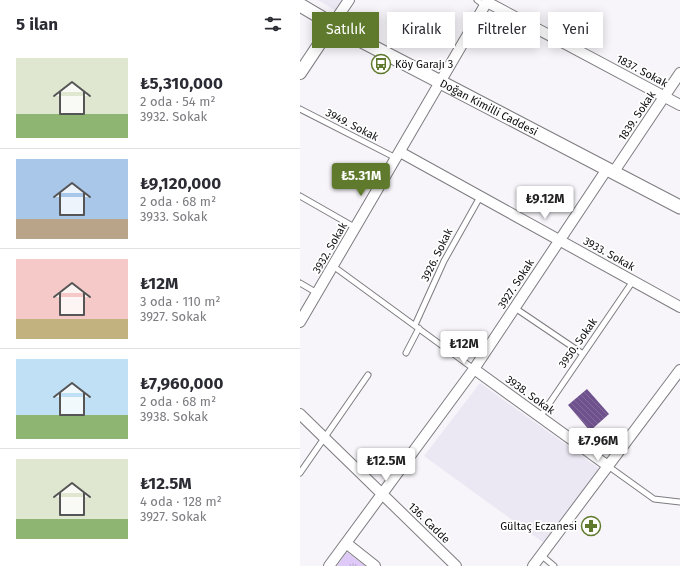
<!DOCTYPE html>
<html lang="tr">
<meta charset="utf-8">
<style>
:root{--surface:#fff;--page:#f7f7f7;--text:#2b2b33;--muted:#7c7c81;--line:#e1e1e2;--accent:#5f7a2d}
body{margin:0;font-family:"Fira Sans",sans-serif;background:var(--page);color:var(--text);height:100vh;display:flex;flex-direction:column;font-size:15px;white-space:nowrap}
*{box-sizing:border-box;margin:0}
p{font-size:13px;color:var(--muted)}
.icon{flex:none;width:22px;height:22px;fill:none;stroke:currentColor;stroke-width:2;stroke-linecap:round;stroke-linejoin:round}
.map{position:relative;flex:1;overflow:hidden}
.details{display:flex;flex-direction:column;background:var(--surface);width:300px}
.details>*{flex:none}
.top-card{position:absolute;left:12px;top:12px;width:308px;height:36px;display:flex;gap:8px}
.price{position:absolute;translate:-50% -34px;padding:0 9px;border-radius:4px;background:#fff;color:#222;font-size:13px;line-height:26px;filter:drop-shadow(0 1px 2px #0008)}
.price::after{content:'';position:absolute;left:50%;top:24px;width:12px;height:9px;margin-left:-6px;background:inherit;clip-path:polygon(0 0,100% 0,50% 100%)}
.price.selected{background:var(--accent);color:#fff}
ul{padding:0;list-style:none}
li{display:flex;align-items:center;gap:12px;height:100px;padding:0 16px}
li+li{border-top:1px solid var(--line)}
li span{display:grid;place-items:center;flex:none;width:112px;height:80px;border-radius:0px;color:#555}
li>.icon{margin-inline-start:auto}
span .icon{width:48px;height:48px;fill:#fffc;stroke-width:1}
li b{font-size:17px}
h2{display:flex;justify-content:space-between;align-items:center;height:48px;padding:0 16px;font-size:17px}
.tag{padding:0 14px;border-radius:0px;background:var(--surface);box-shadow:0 2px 10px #0003;font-size:14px;line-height:36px}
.tag.selected{background:var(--accent);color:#fff}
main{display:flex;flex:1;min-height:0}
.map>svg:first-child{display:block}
.built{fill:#ece8f3}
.park{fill:url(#park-tufts)}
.building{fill:url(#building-back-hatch)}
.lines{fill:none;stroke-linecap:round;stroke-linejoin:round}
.service-casing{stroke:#7e7c80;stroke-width:7}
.minor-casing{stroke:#7e7c80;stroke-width:12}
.tertiary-casing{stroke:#7e7c80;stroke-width:14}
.secondary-casing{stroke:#7e7c80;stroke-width:15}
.service{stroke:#fff;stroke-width:5}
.minor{stroke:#fff;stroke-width:10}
.tertiary{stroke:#fff;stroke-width:12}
.secondary{stroke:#fff;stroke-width:13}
.labels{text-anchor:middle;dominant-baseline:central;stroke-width:3.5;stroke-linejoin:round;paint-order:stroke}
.poi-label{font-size:11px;fill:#0d0c0e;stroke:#fff;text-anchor:start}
.street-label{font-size:11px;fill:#0d0c0e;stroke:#fff}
</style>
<main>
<section class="details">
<h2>5 ilan<svg class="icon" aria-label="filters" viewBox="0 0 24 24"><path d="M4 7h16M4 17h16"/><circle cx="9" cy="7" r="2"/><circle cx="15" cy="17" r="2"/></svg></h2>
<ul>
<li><span style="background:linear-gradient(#dfe7d0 70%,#8fb573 0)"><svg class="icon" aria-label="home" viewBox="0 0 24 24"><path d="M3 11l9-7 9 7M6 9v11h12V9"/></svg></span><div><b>₺5,310,000</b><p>2 oda · 54 m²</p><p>3932. Sokak</p></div></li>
<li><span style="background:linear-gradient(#a9c7e8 75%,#b9a48a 0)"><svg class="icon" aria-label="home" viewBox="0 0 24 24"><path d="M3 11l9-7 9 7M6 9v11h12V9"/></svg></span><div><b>₺9,120,000</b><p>2 oda · 68 m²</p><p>3933. Sokak</p></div></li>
<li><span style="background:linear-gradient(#f6c9c9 75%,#c2b280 0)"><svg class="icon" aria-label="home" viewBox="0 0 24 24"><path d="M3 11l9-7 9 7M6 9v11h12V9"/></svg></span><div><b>₺12M</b><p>3 oda · 110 m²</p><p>3927. Sokak</p></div></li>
<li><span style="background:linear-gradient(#bfe0f5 70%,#8fb573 0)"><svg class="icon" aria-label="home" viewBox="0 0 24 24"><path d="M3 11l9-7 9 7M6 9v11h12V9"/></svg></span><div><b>₺7,960,000</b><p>2 oda · 68 m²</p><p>3938. Sokak</p></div></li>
<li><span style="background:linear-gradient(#dfe7d0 75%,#8fb573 0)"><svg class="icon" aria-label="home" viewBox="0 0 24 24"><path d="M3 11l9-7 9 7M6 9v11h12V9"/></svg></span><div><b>₺12.5M</b><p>4 oda · 128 m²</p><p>3927. Sokak</p></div></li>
</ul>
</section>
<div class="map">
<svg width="380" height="566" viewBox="0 0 380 566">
<defs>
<pattern id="park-tufts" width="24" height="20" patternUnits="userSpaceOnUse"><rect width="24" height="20" fill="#dec9f8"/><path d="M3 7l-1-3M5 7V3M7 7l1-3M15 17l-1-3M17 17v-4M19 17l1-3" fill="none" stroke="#bdabd3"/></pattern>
<pattern id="building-back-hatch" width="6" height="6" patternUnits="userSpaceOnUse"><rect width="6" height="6" fill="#6f528d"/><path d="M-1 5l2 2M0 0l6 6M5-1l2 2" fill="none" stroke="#816b98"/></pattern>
</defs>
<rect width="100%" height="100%" fill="#f7f5fa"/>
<path class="built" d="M 18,0 L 44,0 L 36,11 Z
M 180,383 L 300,469 L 244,543 L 124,456 Z"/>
<path class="park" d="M 47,552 L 65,566 L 37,566 Z"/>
<path class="building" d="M 287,389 L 309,414 L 290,431 L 268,405 Z"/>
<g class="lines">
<defs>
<path id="service" d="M 177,0 L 185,6
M 0,109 L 96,158
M 0,196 L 56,228
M 33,266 L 174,369
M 0,283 L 17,293
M 215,308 L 283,354
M 115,325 L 144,261 L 180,197
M 106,353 L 119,328
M 240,417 L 333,281
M 308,466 L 354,499 L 380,502
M 0,473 L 68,375
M 241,555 L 254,566"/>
<path id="minor" d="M 187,2 L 380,105
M 32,25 L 49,0
M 100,152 L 380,307
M 313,173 L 380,73
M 0,322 L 188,0
M 174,369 L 308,466
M 0,414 L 156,566
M 46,543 L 75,566
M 29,566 L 174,369 L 307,169
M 233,566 L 380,370"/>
<path id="tertiary" d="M 0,73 L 32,25"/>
<g id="secondary">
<path id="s1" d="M 0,5 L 56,38 L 380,207"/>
</g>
</defs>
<use href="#service" class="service-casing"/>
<use href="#minor" class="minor-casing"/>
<use href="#tertiary" class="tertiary-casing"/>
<use href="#secondary" class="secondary-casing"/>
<use href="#service" class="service"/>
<use href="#minor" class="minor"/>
<use href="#tertiary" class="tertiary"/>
<use href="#secondary" class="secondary"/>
</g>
<defs>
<symbol id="bus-ring" viewBox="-11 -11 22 22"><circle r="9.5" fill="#fff" stroke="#5f7a2d" stroke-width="1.5"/><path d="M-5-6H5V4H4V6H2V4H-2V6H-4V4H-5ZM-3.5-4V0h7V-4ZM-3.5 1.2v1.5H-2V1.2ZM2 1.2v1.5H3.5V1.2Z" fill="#5f7a2d"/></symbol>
<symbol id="pharmacy-ring" viewBox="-11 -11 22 22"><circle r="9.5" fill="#fff" stroke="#5f7a2d" stroke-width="1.5"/><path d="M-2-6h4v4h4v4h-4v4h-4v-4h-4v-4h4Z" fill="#5f7a2d"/></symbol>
</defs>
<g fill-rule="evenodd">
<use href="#bus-ring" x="70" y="53" width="22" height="22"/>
<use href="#pharmacy-ring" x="280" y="515" width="22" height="22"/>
</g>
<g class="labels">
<g class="poi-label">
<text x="95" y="64">Köy Garajı 3</text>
<text x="277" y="526" text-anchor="end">Gültaç Eczanesi</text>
</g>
<g class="street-label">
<text transform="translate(342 71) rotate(28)">1837. Sokak</text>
<text stroke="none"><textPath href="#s1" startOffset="215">Doğan Kimilli Caddesi</textPath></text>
<text transform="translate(337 116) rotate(-56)">1839. Sokak</text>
<text transform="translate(52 125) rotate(27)">3949. Sokak</text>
<text transform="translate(30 248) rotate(-60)">3932. Sokak</text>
<text transform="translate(309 254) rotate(29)">3933. Sokak</text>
<text transform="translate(137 255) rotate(-64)">3926. Sokak</text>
<text transform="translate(216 284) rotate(-57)">3927. Sokak</text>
<text transform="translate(278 343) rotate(-55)">3950. Sokak</text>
<text transform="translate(230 395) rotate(36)">3938. Sokak</text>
<text transform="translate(129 523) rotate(44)">136. Cadde</text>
</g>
</g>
</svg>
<b class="price selected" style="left:61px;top:197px">₺5.31M</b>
<b class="price" style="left:245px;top:220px">₺9.12M</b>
<b class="price" style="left:164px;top:365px">₺12M</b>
<b class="price" style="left:298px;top:462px">₺7.96M</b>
<b class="price" style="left:86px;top:482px">₺12.5M</b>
<div class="top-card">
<a class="tag selected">Satılık</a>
<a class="tag">Kiralık</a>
<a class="tag">Filtreler</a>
<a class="tag">Yeni</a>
</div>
</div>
</main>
